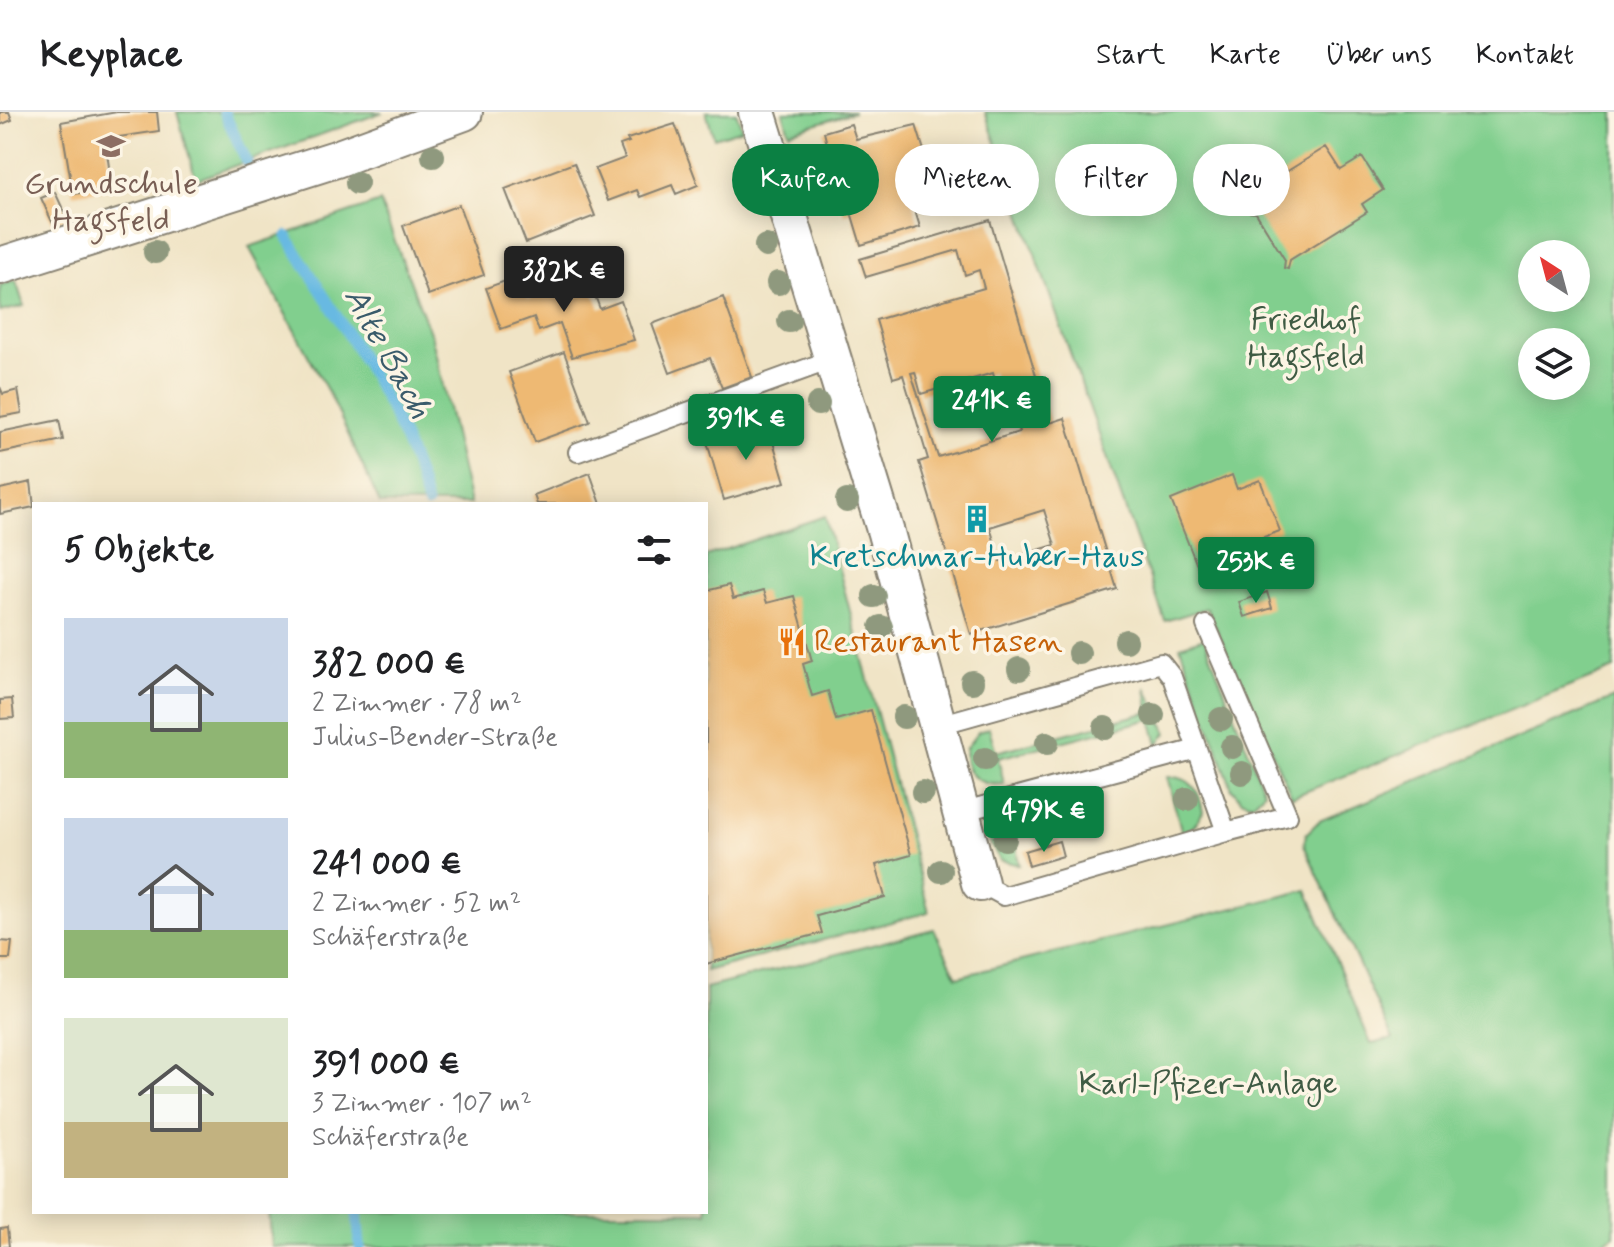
<!DOCTYPE html>
<html lang="de">
<meta charset="utf-8">
<style>
:root{--surface:#fff;--page:#f2f2f2;--text:#202124;--muted:#757577;--line:#e0e0e0;--accent:#0b8043}
body{margin:0;font-family:Mynerve,sans-serif;background:var(--page);color:var(--text);height:100vh;display:flex;flex-direction:column;font-size:30px;white-space:nowrap}
*{box-sizing:border-box;margin:0}
p{font-size:26px;color:var(--muted)}
.icon{flex:none;width:44px;height:44px;fill:none;stroke:currentColor;stroke-width:2;stroke-linecap:round;stroke-linejoin:round}
.map{position:relative;flex:1;overflow:hidden}
.drawer{position:absolute;left:32px;top:390px;width:676px;height:712px;display:flex;flex-direction:column;background:var(--surface);border-radius:0px;box-shadow:0 4px 20px #0003}
.drawer>*{flex:none}
.banner{position:absolute;left:732px;top:32px;width:760px;height:72px;display:flex;gap:16px}
.needle{width:52px;rotate:324deg}
.controls{position:absolute;left:1518px;top:128px;display:grid;gap:16px}
.controls a{display:grid;place-items:center;width:72px;height:72px;border-radius:50%;background:var(--surface);box-shadow:0 4px 20px #0003;font-size:40px}
.price{position:absolute;translate:-50% -68px;padding:0 18px;border-radius:8px;background:var(--accent);color:#fff;font-size:26px;line-height:52px;filter:drop-shadow(0 2px 4px #0008)}
.price::after{content:'';position:absolute;left:50%;top:48px;width:24px;height:18px;margin-left:-12px;background:inherit;clip-path:polygon(0 0,100% 0,50% 100%)}
.price.selected{background:#222;color:#fff}
ul{padding:0;list-style:none}
li{display:flex;align-items:center;gap:24px;height:200px;padding:0 32px}
li span{display:grid;place-items:center;flex:none;width:224px;height:160px;border-radius:0px;color:#555}
li>.icon{margin-inline-start:auto}
span .icon{width:96px;height:96px;fill:#fffc;stroke-width:1}
li b{font-size:34px}
h2{display:flex;justify-content:space-between;align-items:center;height:96px;padding:0 32px;font-size:34px}
.pill{padding:0 28px;border-radius:36px;background:var(--surface);box-shadow:0 4px 20px #0003;font-size:28px;line-height:72px}
.pill.selected{background:var(--accent);color:#fff}
header{display:flex;align-items:center;gap:48px;box-sizing:border-box;height:112px;padding:0 40px;background:var(--surface);border-bottom:2px solid var(--line)}
header strong{font-size:38px}
nav{display:flex;gap:44px;margin-inline-start:auto;font-size:28px}
.map>svg:first-child{display:block}
.green{fill:#81cf8e;stroke:#4e7655;stroke-width:2;fill-rule:evenodd}
.lines{fill:none;stroke-linecap:round;stroke-linejoin:round}
.stream{stroke:#67b9e2;stroke-width:11}
.building{fill:#eeb973;fill-rule:evenodd}
.service-casing{stroke:#868071;stroke-width:22}
.minor-casing{stroke:#868071;stroke-width:40}
.service{stroke:#fff;stroke-width:18}
.minor{stroke:#fff;stroke-width:36}
.tree{fill:#8f997e}
.labels{text-anchor:middle;dominant-baseline:central;stroke-width:7;stroke-linejoin:round;paint-order:stroke}
.education-label{font-size:32px;fill:#785e54;stroke:#fcf5e5}
.park-label{font-size:32px;fill:#3f5b44;stroke:#fcf5e5}
.culture-label{font-size:32px;fill:#0d838f;stroke:#fcf5e5}
.food-label{font-size:32px;fill:#c56008;stroke:#fcf5e5;text-anchor:start}
.water-label{font-size:34px;font-style:italic;fill:#3a5b6b;stroke:#fcf5e5}
</style>
<header>
<strong>Keyplace</strong>
<nav><a>Start</a><a>Karte</a><a>Über uns</a><a>Kontakt</a></nav>
</header>
<div class="map">
<svg width="1614" height="1135" viewBox="0 0 1614 1135">
<rect width="100%" height="100%" fill="#fcf5e5"/>
<filter id="ink" filterUnits="userSpaceOnUse"><feTurbulence type="fractalNoise" baseFrequency=".0125" numOctaves="2"/><feDisplacementMap in="SourceGraphic" scale="16" xChannelSelector="R" yChannelSelector="G"/><feConvolveMatrix kernelMatrix="1 2 1 2 8 2 1 2 1" color-interpolation-filters="sRGB"/></filter>
<filter id="wash" filterUnits="userSpaceOnUse"><feTurbulence type="fractalNoise" baseFrequency=".006" numOctaves="4" result="noise"/><feDisplacementMap in="SourceGraphic" scale="32" xChannelSelector="R" yChannelSelector="G"/><feGaussianBlur stdDeviation="1.8" result="paint"/><feColorMatrix in="noise" values="0 0 0 0 0 0 0 0 0 0 0 0 0 0 0 0 0 1.4 0 .05"/><feComposite in="paint" operator="in"/></filter>
<g filter="url(#wash)">
<rect width="100%" height="100%" fill="#f0e4c6"/>
<path class="green" d="M 177,0 L 383,0 L 196,68 Z
M 706,0 L 736,0 L 742,17 L 714,26 Z
M 783,0 L 854,0 L 789,20 Z
M 985,0 L 1614,0 L 1614,557 L 1292,685 L 1207,496 L 1165,509 ZM 1532,142 L 1576,142 L 1576,186 L 1532,186 ZM 1532,230 L 1576,230 L 1576,274 L 1532,274 Z
M 380,90 L 432,226 L 470,392 L 380,392 L 333,289 L 249,135 Z
M 16,169 L 24,194 L 0,200 L 0,173 Z
M 825,404 L 929,800 L 706,859 L 706,444 Z
M 1204,526 L 1264,680 L 1252,692 L 1241,688 L 1232,677 L 1180,534 Z
M 1146,575 L 1167,621 L 1158,632 L 1151,607 L 998,646 L 1004,672 C 980,675 961,662 966,636 L 978,620 L 989,616 L 996,640 L 1149,600 Z
M 1614,586 L 1614,1123 L 1597,1135 L 272,1135 L 269,1100 L 706,1100 L 706,876 L 934,817 L 957,865 L 1307,778 L 1371,932 L 1393,927 L 1304,733 L 1306,722 L 1319,709 Z
M 1167,665 C 1192,664 1199,678 1203,700 L 1194,714 L 1182,721 Z
M 1012,701 C 1017,719 1015,735 1019,753 L 1000,748 L 990,731 L 995,711 Z"/>
<g class="lines">
<path class="stream" d="M 224,0 L 248,52
M 287,124 C 338,209 402,295 427,392
M 357,1100 L 360,1135"/>
</g>
<g id="blocks">
<path class="building" d="M 0,0 L 9,0 L 12,8 L 0,13 Z
M 117,0 L 157,0 L 159,19 L 105,27 L 112,76 L 73,82 L 61,10 Z
M 675,12 L 698,73 L 676,82 L 672,73 L 640,85 L 637,78 L 608,89 L 595,57 L 625,46 L 620,33 L 629,30 L 627,27 Z
M 851,12 L 856,27 L 916,13 L 927,48 L 902,56 L 920,115 L 861,133 L 851,100 L 844,102 L 824,20 Z
M 1326,35 L 1341,58 L 1362,45 L 1383,78 L 1362,92 L 1367,100 L 1290,148 L 1288,157 L 1284,156 L 1285,148 L 1256,101 L 1248,100 L 1249,95 L 1257,97 L 1271,88 L 1262,75 Z
M 574,51 L 595,104 L 526,131 L 505,77 Z
M 55,80 L 67,106 L 53,112 L 41,86 Z
M 459,93 L 484,163 L 428,183 L 403,114 Z
M 990,108 L 1050,311 L 1065,306 L 1117,477 L 971,522 L 919,350 L 928,347 L 903,263 L 893,266 L 876,208 L 984,176 L 979,158 L 965,163 L 958,138 L 866,165 L 860,147 ZM 915,260 L 921,282 L 993,261 L 1002,294 L 1011,291 L 1019,320 L 938,345 L 911,261 ZM 1044,398 L 1055,433 L 1000,449 L 990,415 Z
M 519,164 L 528,187 L 588,165 L 600,197 L 621,189 L 634,228 L 572,245 L 560,211 L 539,219 L 534,205 L 501,217 L 486,176 Z
M 723,185 L 752,265 L 722,276 L 710,246 L 670,261 L 652,212 Z
M 564,240 L 590,310 L 535,330 L 509,260 Z
M 0,275 L 3,282 L 18,278 L 22,301 L 0,305 Z
M 59,308 L 63,328 L 0,341 L 0,320 Z
M 768,313 L 785,370 L 724,388 L 707,330 Z
M 590,361 L 601,392 L 537,392 L 534,383 Z
M 1232,363 L 1237,377 L 1260,368 L 1280,419 L 1258,427 L 1264,442 L 1202,466 L 1171,388 Z
M 31,370 L 34,395 L 0,402 L 0,377 Z
M 729,473 L 733,487 L 763,479 L 767,491 L 794,484 L 812,549 L 803,552 L 812,584 L 828,579 L 836,608 L 871,598 L 911,743 L 876,753 L 885,785 L 817,804 L 822,821 L 706,852 L 706,479 Z
M 1267,480 L 1272,496 L 1244,505 L 1239,490 Z
M 12,587 L 14,606 L 0,607 L 0,588 Z
M 1059,729 L 1063,744 L 1029,754 L 1025,739 Z
M 0,829 L 12,830 L 10,847 L 0,847 Z
M 7,1116 L 9,1135 L 0,1135 L 0,1117 Z"/>
</g>
</g>
<g filter="url(#ink)">
<use href="#blocks" fill-opacity="0" stroke="#868071" stroke-width="2"/>
<g class="lines">
<defs>
<path id="service" d="M 578,340 L 833,247
M 939,613 L 1161,551 L 1172,565 L 1197,637 L 961,700
M 1197,637 L 1226,720 L 1288,704 L 1206,513
M 980,771 L 1004,784 L 1226,720"/>
<path id="minor" d="M 757,0 L 886,421 L 980,771
M 0,154 L 336,47 L 464,0"/>
</defs>
<use href="#service" class="service-casing"/>
<use href="#minor" class="minor-casing"/>
<use href="#service" class="service"/>
<use href="#minor" class="minor"/>
</g>
<g class="tree">
<circle cx="433" cy="44" r="12"/>
<circle cx="357" cy="71" r="12"/>
<circle cx="766" cy="134" r="12"/>
<circle cx="155" cy="140" r="12"/>
<circle cx="778" cy="171" r="12"/>
<circle cx="789" cy="209" r="12"/>
<circle cx="818" cy="292" r="12"/>
<circle cx="847" cy="389" r="12"/>
<circle cx="874" cy="484" r="12"/>
<circle cx="881" cy="515" r="12"/>
<circle cx="1126" cy="529" r="12"/>
<circle cx="1079" cy="541" r="12"/>
<circle cx="1019" cy="557" r="12"/>
<circle cx="972" cy="570" r="12"/>
<circle cx="1153" cy="603" r="12"/>
<circle cx="904" cy="605" r="12"/>
<circle cx="1221" cy="607" r="12"/>
<circle cx="1105" cy="616" r="12"/>
<circle cx="1047" cy="631" r="12"/>
<circle cx="1232" cy="635" r="12"/>
<circle cx="985" cy="647" r="12"/>
<circle cx="1242" cy="661" r="12"/>
<circle cx="923" cy="680" r="12"/>
<circle cx="1187" cy="687" r="12"/>
<circle cx="1005" cy="727" r="12"/>
<circle cx="941" cy="759" r="12"/>
</g>
</g>
<defs>
<symbol id="school-bare" viewBox="-9 -9 18 18"><path d="M0-5L7-2L0 1L-7-2ZM-4 1L0 2.5L4 1V4Q0 6-4 4Z" fill="#8d6e63" stroke="#fcf5e5" stroke-width="2.5" paint-order="stroke"/></symbol>
<symbol id="building-bare" viewBox="-9 -9 18 18"><path d="M-4-6H4V6H1V3H-1V6H-4ZM-2.5-4.3h1.7v1.8h-1.7ZM.8-4.3h1.7v1.8H.8ZM-2.5-1h1.7V.8h-1.7ZM.8-1h1.7V.8H.8Z" fill="#0f9aa8" stroke="#fcf5e5" stroke-width="2.5" paint-order="stroke"/></symbol>
<symbol id="restaurant-bare" viewBox="-9 -9 18 18"><path d="M-5-6h1v4h1v-4h1v4h1v-4h1v5L-1.5 .5V6h-2V.5L-5-1ZM5-6V6H3V1.5H1.5Q1.5-4 5-6Z" fill="#e8710a" stroke="#fcf5e5" stroke-width="2.5" paint-order="stroke"/></symbol>
</defs>
<g fill-rule="evenodd">
<use href="#school-bare" x="91" y="14" width="40" height="40"/>
<use href="#building-bare" x="957" y="387" width="40" height="40"/>
<use href="#restaurant-bare" x="772" y="510" width="40" height="40"/>
</g>
<g class="labels">
<g class="education-label">
<text x="111" y="72">Grundschule<tspan x="111" dy="37">Hagsfeld</tspan></text>
</g>
<g class="park-label">
<text x="1306" y="208">Friedhof<tspan x="1306" dy="37">Hagsfeld</tspan></text>
<text x="1208" y="972">Karl-Pfizer-Anlage</text>
</g>
<g class="culture-label">
<text x="977" y="445">Kretschmar-Huber-Haus</text>
</g>
<g class="food-label">
<text x="814" y="530">Restaurant Hasen</text>
</g>
<g class="water-label">
<text transform="translate(387 241) rotate(61)">Alte Bach</text>
</g>
</g>
</svg>
<div class="controls">
<a><svg class="needle" viewBox="-14 -14 28 28"><path d="M0-13l5 13h-10z" fill="#e53935"/><path d="M0 13l5-13h-10z" fill="#757577"/></svg></a>
<a><svg class="icon" aria-label="layers" viewBox="0 0 24 24"><path d="M12 4l9 5-9 5-9-5zM3 14l9 5 9-5"/></svg></a>
</div>
<b class="price selected" style="left:564px;top:202px">382K €</b>
<b class="price" style="left:992px;top:332px">241K €</b>
<b class="price" style="left:746px;top:350px">391K €</b>
<b class="price" style="left:1256px;top:493px">253K €</b>
<b class="price" style="left:1044px;top:742px">479K €</b>
<div class="banner">
<a class="pill selected">Kaufen</a>
<a class="pill">Mieten</a>
<a class="pill">Filter</a>
<a class="pill">Neu</a>
</div>
<section class="drawer">
<h2>5 Objekte<svg class="icon" aria-label="filters" viewBox="0 0 24 24"><path d="M4 7h16M4 17h16"/><circle cx="9" cy="7" r="2"/><circle cx="15" cy="17" r="2"/></svg></h2>
<ul>
<li><span style="background:linear-gradient(#c9d6e8 65%,#8fb573 0)"><svg class="icon" aria-label="home" viewBox="0 0 24 24"><path d="M3 11l9-7 9 7M6 9v11h12V9"/></svg></span><div><b>382 000 €</b><p>2 Zimmer · 78 m²</p><p>Julius-Bender-Straße</p></div></li>
<li><span style="background:linear-gradient(#c9d6e8 70%,#8fb573 0)"><svg class="icon" aria-label="home" viewBox="0 0 24 24"><path d="M3 11l9-7 9 7M6 9v11h12V9"/></svg></span><div><b>241 000 €</b><p>2 Zimmer · 52 m²</p><p>Schäferstraße</p></div></li>
<li><span style="background:linear-gradient(#dfe7d0 65%,#c2b280 0)"><svg class="icon" aria-label="home" viewBox="0 0 24 24"><path d="M3 11l9-7 9 7M6 9v11h12V9"/></svg></span><div><b>391 000 €</b><p>3 Zimmer · 107 m²</p><p>Schäferstraße</p></div></li>
</ul>
</section>
</div>
